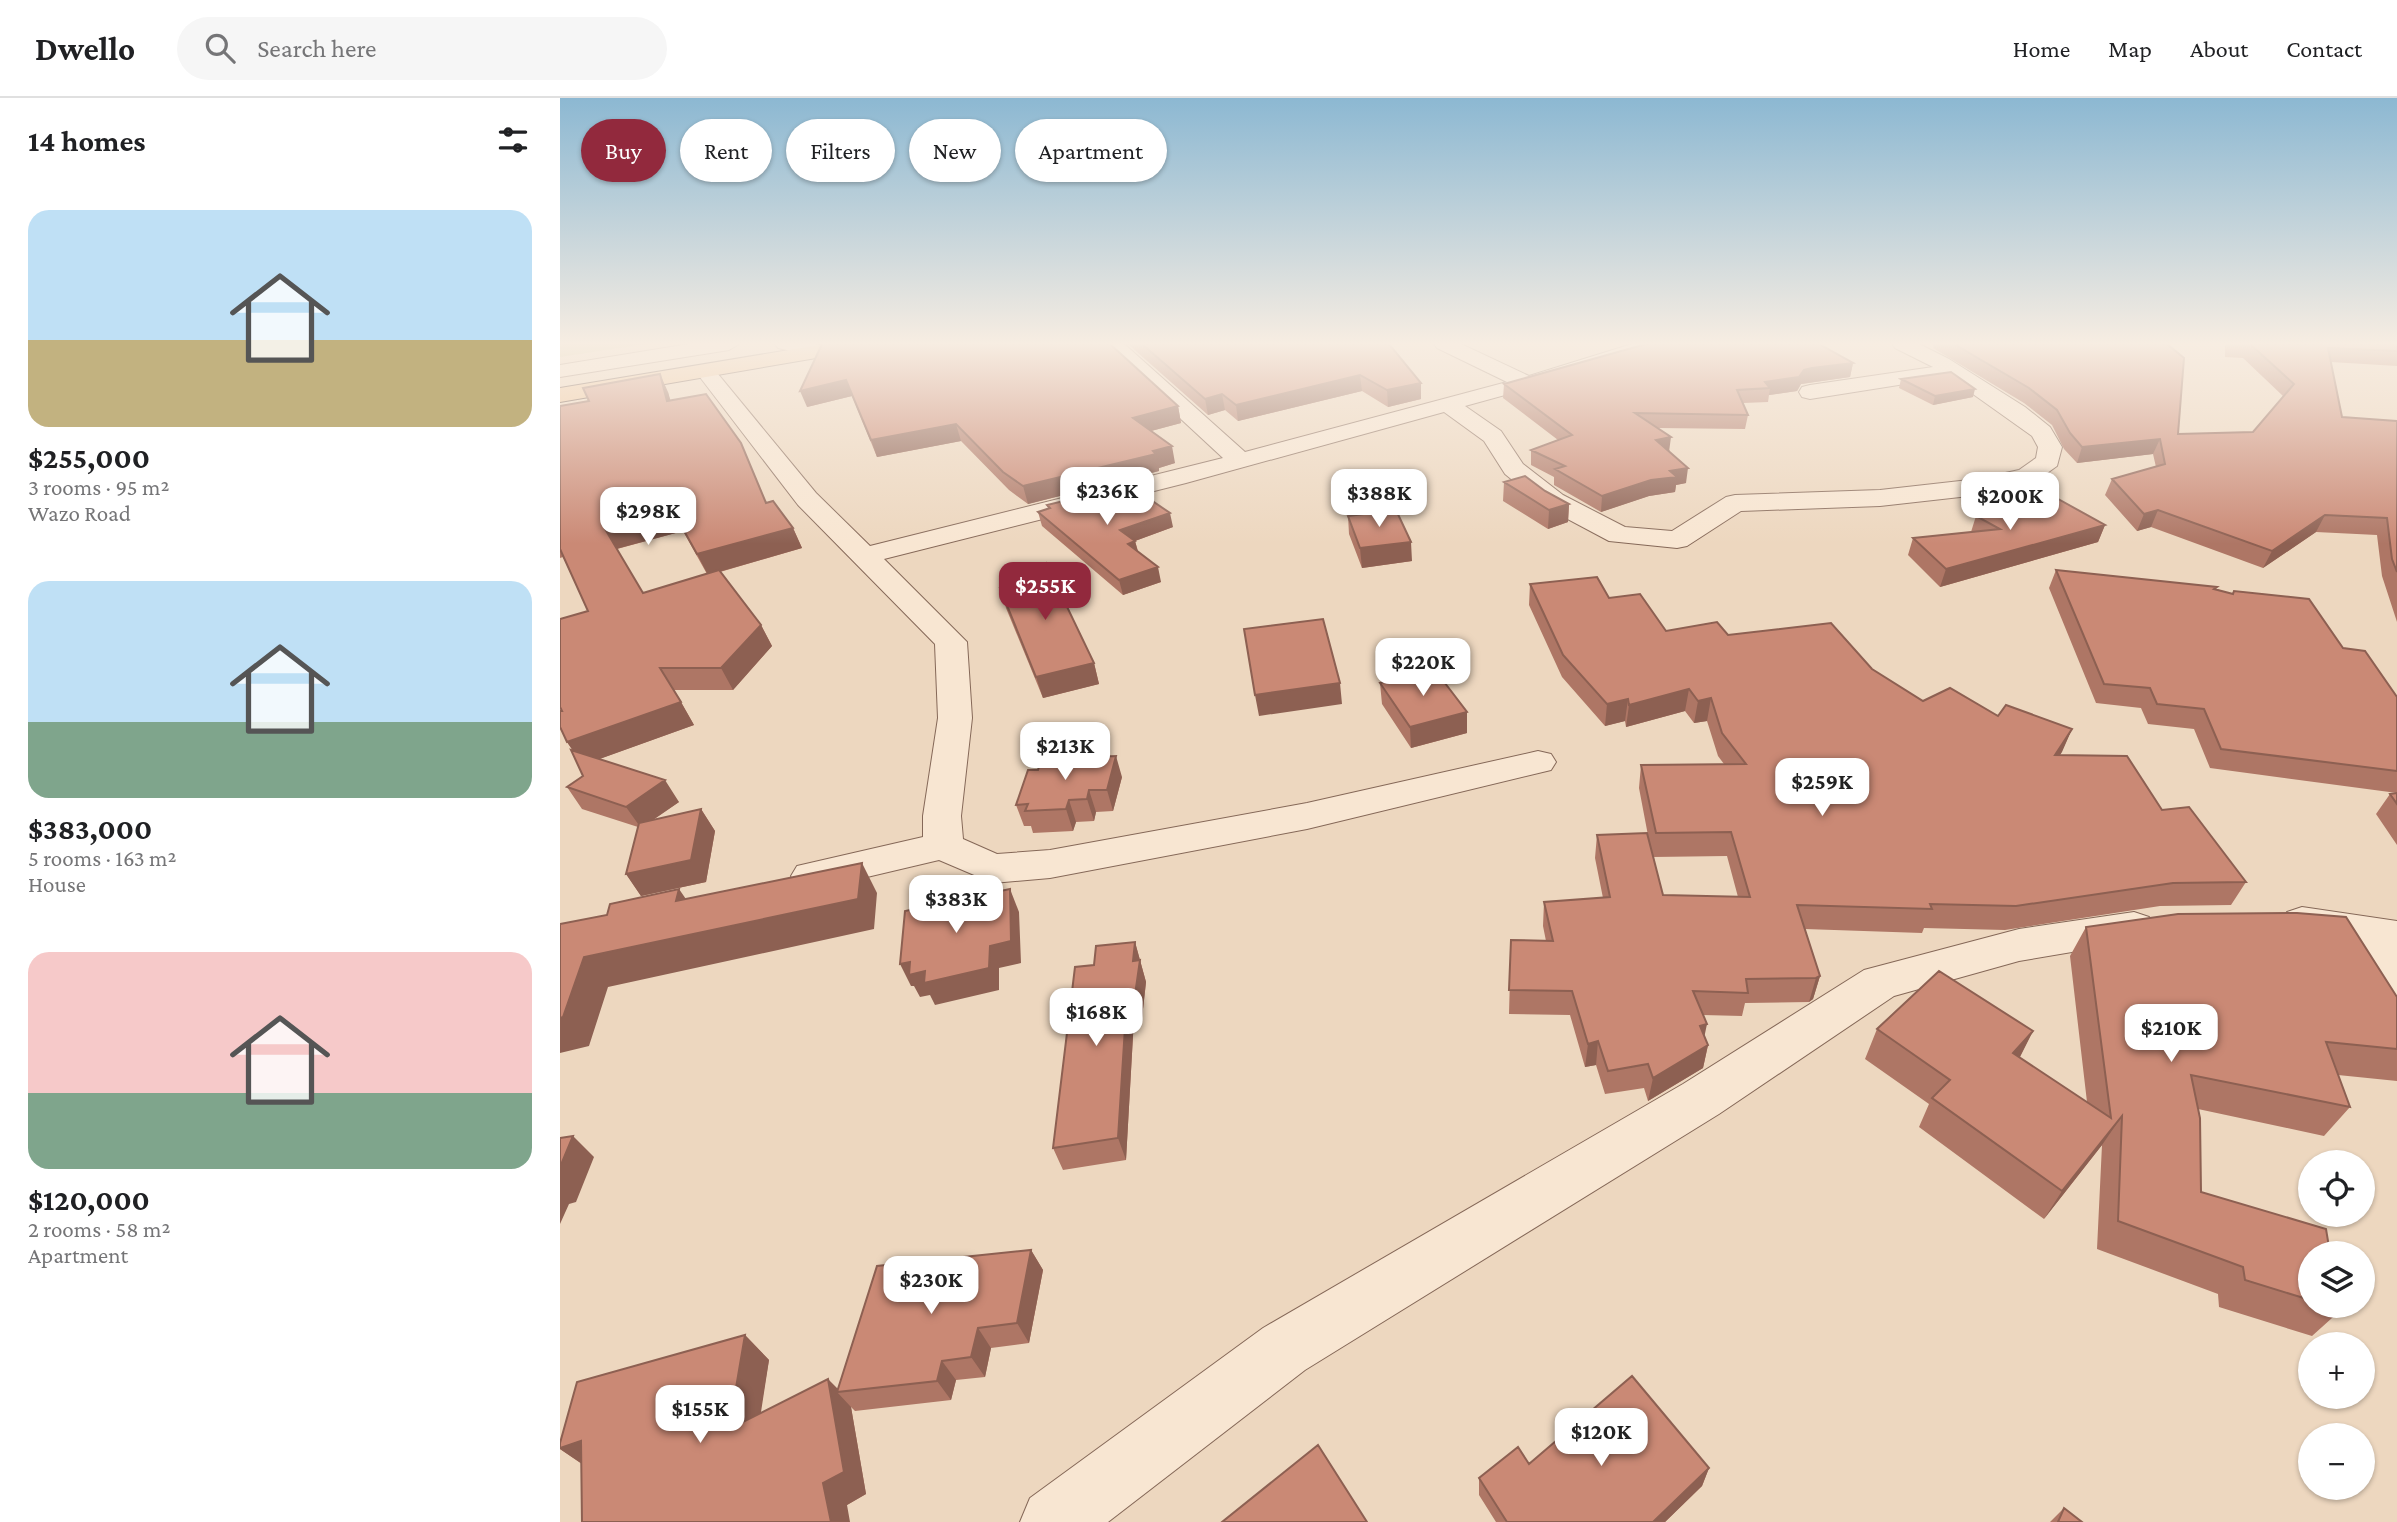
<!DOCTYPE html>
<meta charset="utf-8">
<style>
:root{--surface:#fff;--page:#f6f6f6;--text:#202124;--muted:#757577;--line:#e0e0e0;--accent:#92293d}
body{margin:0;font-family:"Crimson Pro",serif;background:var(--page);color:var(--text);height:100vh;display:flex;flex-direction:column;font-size:26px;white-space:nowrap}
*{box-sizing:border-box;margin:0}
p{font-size:23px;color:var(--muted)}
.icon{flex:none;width:38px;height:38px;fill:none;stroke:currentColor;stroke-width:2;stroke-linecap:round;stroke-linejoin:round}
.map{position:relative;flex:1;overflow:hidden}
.panel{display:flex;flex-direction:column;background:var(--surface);width:560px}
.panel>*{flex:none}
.hud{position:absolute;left:21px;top:21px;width:665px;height:63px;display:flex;gap:14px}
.fabs{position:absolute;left:1738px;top:1052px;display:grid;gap:14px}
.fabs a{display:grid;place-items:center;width:77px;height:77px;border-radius:50%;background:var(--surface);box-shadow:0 2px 5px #0004;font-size:35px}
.price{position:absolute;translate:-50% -60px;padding:0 16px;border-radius:14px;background:#fff;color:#222;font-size:23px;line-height:46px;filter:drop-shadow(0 2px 4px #0008)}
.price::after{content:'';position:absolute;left:50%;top:42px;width:21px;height:16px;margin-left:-10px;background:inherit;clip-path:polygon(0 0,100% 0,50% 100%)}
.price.on{background:var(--accent);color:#fff}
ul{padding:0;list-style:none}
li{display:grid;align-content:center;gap:14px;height:371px;padding:0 28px}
li span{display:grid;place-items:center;height:217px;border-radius:21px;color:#555}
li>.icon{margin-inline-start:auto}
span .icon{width:126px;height:126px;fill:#fffc;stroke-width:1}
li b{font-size:30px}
h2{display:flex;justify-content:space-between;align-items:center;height:84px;padding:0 28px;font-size:30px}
.tag{padding:0 24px;border-radius:32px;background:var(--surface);box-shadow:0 2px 5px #0004;font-size:24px;line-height:63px}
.tag.on{background:var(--accent);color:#fff}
header{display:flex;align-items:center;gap:42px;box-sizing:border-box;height:98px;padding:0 35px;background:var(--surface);border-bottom:2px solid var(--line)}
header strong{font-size:33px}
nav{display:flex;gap:38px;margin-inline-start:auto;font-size:24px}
.search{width:490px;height:63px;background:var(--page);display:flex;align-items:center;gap:18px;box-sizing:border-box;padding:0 24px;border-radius:38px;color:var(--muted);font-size:26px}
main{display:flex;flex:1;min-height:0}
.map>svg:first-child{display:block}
.green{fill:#cac793}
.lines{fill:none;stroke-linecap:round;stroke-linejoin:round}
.minor-casing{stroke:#856858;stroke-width:2}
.major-casing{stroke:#52372c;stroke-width:2}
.minor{fill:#f8e6d2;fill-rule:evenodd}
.major{fill:#f0c496;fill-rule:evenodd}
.wall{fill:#ae7665;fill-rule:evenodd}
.shaded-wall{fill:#8d6052}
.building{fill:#ca8975;stroke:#8d6052;stroke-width:2}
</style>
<header>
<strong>Dwello</strong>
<div class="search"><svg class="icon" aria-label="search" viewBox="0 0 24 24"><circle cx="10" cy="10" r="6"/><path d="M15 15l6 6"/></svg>Search here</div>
<nav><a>Home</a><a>Map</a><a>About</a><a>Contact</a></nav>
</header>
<main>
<section class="panel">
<h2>14 homes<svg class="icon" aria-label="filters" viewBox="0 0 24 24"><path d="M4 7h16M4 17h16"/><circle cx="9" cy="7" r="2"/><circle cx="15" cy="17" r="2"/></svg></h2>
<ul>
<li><span style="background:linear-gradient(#bfe0f5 60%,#c2b280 0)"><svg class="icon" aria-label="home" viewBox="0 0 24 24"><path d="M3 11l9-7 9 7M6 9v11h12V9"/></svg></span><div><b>$255,000</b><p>3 rooms · 95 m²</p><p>Wazo Road</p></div></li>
<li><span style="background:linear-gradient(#bfe0f5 65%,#7fa58c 0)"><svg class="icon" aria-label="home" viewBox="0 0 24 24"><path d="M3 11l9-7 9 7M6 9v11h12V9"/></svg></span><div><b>$383,000</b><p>5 rooms · 163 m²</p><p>House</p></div></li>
<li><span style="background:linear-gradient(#f6c9c9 65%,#7fa58c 0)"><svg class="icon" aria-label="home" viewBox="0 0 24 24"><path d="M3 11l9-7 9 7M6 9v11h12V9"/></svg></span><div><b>$120,000</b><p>2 rooms · 58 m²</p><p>Apartment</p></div></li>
</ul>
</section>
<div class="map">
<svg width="1837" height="1424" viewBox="0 0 1837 1424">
<rect width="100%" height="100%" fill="#edd7bf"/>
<path class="green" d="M 0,246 L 86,246 L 0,259 Z"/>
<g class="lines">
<defs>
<path id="minor" d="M 129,246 L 179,246 L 169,252 L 0,279 L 0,267 Z
M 215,246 L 255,246 L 269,250 L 272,254 L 269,258 L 262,260 L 218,250 Z
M 540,246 L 564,246 L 571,252 L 685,354 L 947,284 L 877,250 L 874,246 L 901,246 L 969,278 L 1072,246 L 1102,246 L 1099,250 L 1029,274 L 905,308 L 941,333 L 963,366 L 1003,397 L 1065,429 L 1112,433 L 1166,399 L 1175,397 L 1320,392 L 1418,381 L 1459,372 L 1476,360 L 1478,349 L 1472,338 L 1389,279 L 1250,301 L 1242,299 L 1239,294 L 1242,289 L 1250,287 L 1373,269 L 1335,250 L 1332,246 L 1359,246 L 1389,261 L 1465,309 L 1490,329 L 1502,349 L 1497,368 L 1476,383 L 1418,397 L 1320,408 L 1181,413 L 1127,448 L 1117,450 L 1049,443 L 985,409 L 945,376 L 924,343 L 884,314 L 626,385 L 324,461 L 407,544 L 412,620 L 401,718 L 403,741 L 437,756 L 490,752 L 747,705 L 978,653 L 991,656 L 996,664 L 991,672 L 747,731 L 490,780 L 433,785 L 379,762 L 252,792 L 237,788 L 231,778 L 237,768 L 363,739 L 363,718 L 378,620 L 375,546 L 238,407 L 136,274 L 139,270 L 153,270 L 256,395 L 310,448 L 663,360 Z
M 1742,809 L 1837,823 L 1837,899 L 1821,894 L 1797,849 L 1727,836 L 1720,825 L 1727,814 Z
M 1574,814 L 1589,819 L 1596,830 L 1589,841 L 1459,863 L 1334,898 L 1159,1016 L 745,1272 L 548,1424 L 460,1424 L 470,1400 L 703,1230 L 1123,986 L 1304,872 L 1459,831 Z"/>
<path id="major" d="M 265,246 L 313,246 L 303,252 L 0,304 L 0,290 Z"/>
</defs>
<use href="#minor" class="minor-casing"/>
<use href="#major" class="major-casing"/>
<use href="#minor" class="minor"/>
<use href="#major" class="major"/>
</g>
<path class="wall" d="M 262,246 L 618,308 L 621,325 L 591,333 L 615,365 L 599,370 L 599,373 L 468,406 L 449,392 L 401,343 L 317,359 L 292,298 L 247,309 Z
M 568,246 L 829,246 L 861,301 L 828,309 L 802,293 L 678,323 L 665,312 L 648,317 Z
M 1374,246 L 1607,246 L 1618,336 L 1693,334 L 1723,298 L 1683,260 L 1665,259 L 1665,246 L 1837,246 L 1837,268 L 1771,264 L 1782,319 L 1837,323 L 1837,524 L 1822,478 L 1817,437 L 1756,434 L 1703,470 L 1591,429 L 1577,433 L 1545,397 L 1552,381 L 1596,369 L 1593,356 L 1517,365 L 1504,351 L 1492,327 L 1464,305 L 1373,250 Z
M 1293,265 L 1290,279 L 1241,286 L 1237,293 L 1209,297 L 1208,304 L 1183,305 L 1188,317 L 1185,331 L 1098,330 L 1126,385 L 1116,387 L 1115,394 L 1089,398 L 1041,414 L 994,387 L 994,379 L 971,367 L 971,352 L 998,342 L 943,300 L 944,286 Z
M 1341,281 L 1413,299 L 1373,307 L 1339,290 Z
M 108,294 L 110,303 L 207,405 L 233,430 L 242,450 L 160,474 L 201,527 L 212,548 L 173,592 L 114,592 L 134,627 L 39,661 L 119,704 L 93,722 L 141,711 L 155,733 L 146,784 L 81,798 L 66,776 L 78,729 L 22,711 L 7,689 L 23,678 L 13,653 L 7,644 L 2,613 L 28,513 L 3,459 L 0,460 L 0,308 ZM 123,433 L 147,476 L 83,495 L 57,451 Z
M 944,384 L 985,393 L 1009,406 L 1008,424 L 988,431 L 943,403 Z
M 487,407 L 613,429 L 575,443 L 578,453 L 601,484 L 563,497 L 482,428 L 478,414 L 488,411 Z
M 788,418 L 852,463 L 802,470 L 789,436 Z
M 1416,418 L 1545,427 L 1538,444 L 1380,489 L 1348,457 L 1353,440 L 1411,434 Z
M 1496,472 L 1657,489 L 1656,492 L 1783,550 L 1837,599 L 1837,695 L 1650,670 L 1634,631 L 1588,626 L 1581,610 L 1536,605 L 1489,490 Z
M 450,473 L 534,565 L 539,586 L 483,600 L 446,510 L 440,490 L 454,487 Z
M 970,486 L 1049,500 L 1106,533 L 1168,537 L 1312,571 L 1363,603 L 1512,631 L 1500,657 L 1602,712 L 1686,784 L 1671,807 L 1600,808 L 1445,832 L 1364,830 L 1362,835 L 1245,831 L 1260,878 L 1253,901 L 1249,904 L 1185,905 L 1182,918 L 1143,917 L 1144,938 L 1148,947 L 1143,970 L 1088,1003 L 1084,990 L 1045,996 L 1036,967 L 1025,969 L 1010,917 L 949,916 L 951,842 L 986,843 L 983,828 L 984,804 L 1043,800 L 1035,760 L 1037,737 L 1090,748 L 1079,690 L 1081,667 L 1164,666 L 1158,658 L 1147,623 L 1134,625 L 1125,613 L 1066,629 L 1065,623 L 1045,628 L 1002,579 L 969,507 ZM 1167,758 L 1178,799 L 1103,797 L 1093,759 Z
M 820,585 L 907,614 L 907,635 L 851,650 L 822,606 Z
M 562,679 L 553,713 L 536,714 L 534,723 L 516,724 L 513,733 L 473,735 L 471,728 L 464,728 L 456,707 Z
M 1837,695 L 1837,747 L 1816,716 L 1830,696 Z
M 1526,829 L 1837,899 L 1837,983 L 1778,977 L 1790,1009 L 1764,1038 L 1638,1011 L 1641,1094 L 1750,1155 L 1750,1208 L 1781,1208 L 1782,1211 L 1752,1238 L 1659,1209 L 1658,1196 L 1537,1151 L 1542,1047 L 1484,1121 L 1359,1029 L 1369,1006 L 1305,961 L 1317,931 L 1473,933 L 1459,960 L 1527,1004 L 1510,858 Z
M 575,844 L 586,884 L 582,920 L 574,920 L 566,1062 L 503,1072 L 493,1050 L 534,867 Z
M 471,1152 L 483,1172 L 469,1245 L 431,1250 L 425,1279 L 396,1282 L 391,1302 L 295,1313 L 291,1309 L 306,1396 L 287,1407 L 22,1366 L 0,1351 L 0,1345 L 185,1237 L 209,1262 L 200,1315 L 278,1292 Z
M 969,1366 L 1149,1370 L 1142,1388 L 1105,1424 L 936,1424 L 919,1397 L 919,1380 Z
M 1504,1410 L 1522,1424 L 1490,1424 Z"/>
<path class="shaded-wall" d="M 1293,265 L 1290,279 L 1241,286 L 1237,293 L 1209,297 L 1210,290 L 1205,284 L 1252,270 Z
M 100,276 L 108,294 L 116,321 L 107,303 Z
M 800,277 L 802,293 L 678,323 L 676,307 Z
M 286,282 L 292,298 L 247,309 L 240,293 Z
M 861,285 L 861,301 L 828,309 L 827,292 Z
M 1415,291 L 1413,299 L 1373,307 L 1375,298 Z
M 662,296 L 665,312 L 648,317 L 645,301 Z
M 618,308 L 621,325 L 576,337 L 573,320 Z
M 396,326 L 401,343 L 317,359 L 311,342 Z
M 1111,339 L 1109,354 L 1096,342 Z
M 1600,341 L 1593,356 L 1517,365 L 1522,349 Z
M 612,348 L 615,365 L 599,370 L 599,373 L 468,406 L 463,388 Z
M 1128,370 L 1126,385 L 1116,387 L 1115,394 L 1089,398 L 1041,414 L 1042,398 L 1110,373 Z
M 1009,406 L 1008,424 L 988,431 L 989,412 Z
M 1598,412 L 1591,429 L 1577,433 L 1584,416 Z
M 113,413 L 123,433 L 56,451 L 45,431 Z
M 610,415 L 613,429 L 564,447 L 560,432 Z
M 1765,417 L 1756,434 L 1703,470 L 1712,453 Z
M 1545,427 L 1538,444 L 1380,489 L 1386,471 Z
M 233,430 L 242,450 L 148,477 L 137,456 Z
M 575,443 L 579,458 L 568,446 Z
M 851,444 L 852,463 L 802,470 L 800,450 Z
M 598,469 L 601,484 L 563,497 L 559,482 Z
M 201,527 L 212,548 L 173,592 L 161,570 Z
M 534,565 L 539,586 L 483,600 L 476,579 Z
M 780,585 L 782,606 L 699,618 L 695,597 Z
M 1129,591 L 1125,613 L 1066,629 L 1069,607 Z
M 1151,600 L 1147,623 L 1134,625 L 1138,603 Z
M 1068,601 L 1065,623 L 1045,628 L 1047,606 Z
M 121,604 L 134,627 L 23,667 L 7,644 Z
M 907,614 L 907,635 L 851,650 L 850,629 Z
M 1512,631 L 1502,654 L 1485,680 L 1495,657 Z
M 556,658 L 562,679 L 553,713 L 547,692 Z
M 105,682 L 119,704 L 81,730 L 66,709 Z
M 529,692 L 536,714 L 534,723 L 527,701 Z
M 509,702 L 516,724 L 513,733 L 506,711 Z
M 141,711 L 155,733 L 146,784 L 81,798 L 66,776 Z
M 302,765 L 317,795 L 314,831 L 48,889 L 29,948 L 0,955 L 0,920 L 24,859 Z
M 119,791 L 139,820 L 116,803 Z
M 450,791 L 459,814 L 461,865 L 439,870 L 439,892 L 375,907 L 370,897 L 360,899 L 354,888 L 351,888 L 340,866 L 350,864 L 365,873 L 430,848 Z
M 575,844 L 586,884 L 582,920 L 575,897 L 573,863 Z
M 1260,878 L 1253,901 L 1249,904 L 1256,880 Z
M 567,898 L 574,920 L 566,1062 L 558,1040 Z
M 1147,926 L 1142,950 L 1140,928 Z
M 1473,933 L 1458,963 L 1453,955 Z
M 1038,943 L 1036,967 L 1025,969 L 1028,946 Z
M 1148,947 L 1143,970 L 1088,1003 L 1093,980 Z
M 1562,1018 L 1542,1047 L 1484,1121 L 1502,1093 Z
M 13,1038 L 34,1059 L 16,1104 L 9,1106 L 0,1126 L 0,1069 Z
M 471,1152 L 483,1172 L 469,1245 L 457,1225 Z
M 418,1230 L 431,1250 L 425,1279 L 411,1259 Z
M 185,1237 L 209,1262 L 195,1353 L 169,1331 Z
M 382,1263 L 396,1282 L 391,1302 L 377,1283 Z
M 268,1281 L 281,1294 L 277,1294 L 291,1309 L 306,1396 L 287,1407 L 290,1424 L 271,1424 L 263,1385 Z
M 21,1343 L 31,1372 L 0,1351 L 0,1350 Z
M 1149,1370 L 1142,1388 L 1105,1424 L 1093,1424 Z"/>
<path class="building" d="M 262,246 L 550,246 L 618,308 L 573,320 L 612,348 L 593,353 L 596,356 L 463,388 L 443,374 L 396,326 L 311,342 L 286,282 L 240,293 Z
M 582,246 L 829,246 L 861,285 L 827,292 L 800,277 L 676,307 L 662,296 L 645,301 Z
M 1086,246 L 1259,246 L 1293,265 L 1252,270 L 1244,272 L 1239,279 L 1205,284 L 1210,290 L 1177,292 L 1188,317 L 1075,315 L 1111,339 L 1096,342 L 1128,370 L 1110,373 L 1117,379 L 1091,382 L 1042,398 L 995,371 L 1005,368 L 971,352 L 1012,337 L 944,286 Z
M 1394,246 L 1607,246 L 1624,260 L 1618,336 L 1693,334 L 1734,286 L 1690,246 L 1837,246 L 1837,253 L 1768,250 L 1782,319 L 1837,323 L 1837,474 L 1832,461 L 1827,420 L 1765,417 L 1712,453 L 1598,412 L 1584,416 L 1552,381 L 1605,366 L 1600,341 L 1522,349 L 1510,335 L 1497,312 L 1469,290 Z
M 1391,274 L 1415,291 L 1375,298 L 1341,281 Z
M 100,276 L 107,303 L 146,296 L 181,345 L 206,405 L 213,403 L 233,430 L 137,456 L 113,413 L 45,431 L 83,495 L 159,472 L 201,527 L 161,570 L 100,570 L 121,604 L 7,644 L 0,629 L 0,613 L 2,613 L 0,609 L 0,521 L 28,513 L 0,451 L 0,308 L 29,303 L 23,290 Z
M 965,378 L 985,393 L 1009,406 L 989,412 L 944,384 Z
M 569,387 L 610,415 L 560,432 L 575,443 L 568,446 L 598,469 L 559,482 L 478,414 L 490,410 L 487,407 Z
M 1491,397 L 1545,427 L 1386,471 L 1353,440 L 1440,431 L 1416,418 Z
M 836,412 L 851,444 L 800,450 L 788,418 Z
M 486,465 L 534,565 L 476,579 L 440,490 L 456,487 L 450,473 Z
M 1496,472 L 1657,489 L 1654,491 L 1673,496 L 1674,493 L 1749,501 L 1783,550 L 1805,553 L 1837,599 L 1837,673 L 1661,651 L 1644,611 L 1597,606 L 1590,590 L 1544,586 Z
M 1037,479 L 1049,500 L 1080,496 L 1106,533 L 1157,524 L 1168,537 L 1271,525 L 1312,571 L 1363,603 L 1390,590 L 1438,618 L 1446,607 L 1512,631 L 1495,657 L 1567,658 L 1602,712 L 1629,709 L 1686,784 L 1613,785 L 1456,808 L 1370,806 L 1372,811 L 1237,807 L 1260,878 L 1256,880 L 1186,881 L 1188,895 L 1133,893 L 1147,926 L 1140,928 L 1148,947 L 1093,980 L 1088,966 L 1048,973 L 1038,943 L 1028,946 L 1012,893 L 949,892 L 951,842 L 993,843 L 984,804 L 1050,799 L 1037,737 L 1087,735 L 1103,797 L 1190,799 L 1171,734 L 1096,735 L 1081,667 L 1186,666 L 1162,635 L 1151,600 L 1138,603 L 1129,591 L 1069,607 L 1068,601 L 1047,606 L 1003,557 L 970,486 Z
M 763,521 L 780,585 L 695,597 L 684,531 Z
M 875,572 L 907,614 L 850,629 L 820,585 Z
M 11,652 L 105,682 L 66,709 L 7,689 L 23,678 Z
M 556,658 L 547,692 L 529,692 L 527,701 L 509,702 L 506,711 L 465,713 L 468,706 L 456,707 L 468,672 L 478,672 L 481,661 Z
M 1837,695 L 1837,706 L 1830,696 Z
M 141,711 L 131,762 L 66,776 L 79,725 Z
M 302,765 L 298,801 L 24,859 L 3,919 L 0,920 L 0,826 L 47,817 L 50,806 L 119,791 L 116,803 Z
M 450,791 L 451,843 L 430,848 L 429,870 L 364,885 L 365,873 L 349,877 L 350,864 L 340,866 L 345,813 Z
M 1737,815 L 1786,819 L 1837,899 L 1837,951 L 1766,944 L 1790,1009 L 1631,977 L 1640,1020 L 1641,1094 L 1766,1131 L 1770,1155 L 1750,1155 L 1750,1202 L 1685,1182 L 1683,1169 L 1558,1123 L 1562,1018 L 1502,1093 L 1372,1000 L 1390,982 L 1317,931 L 1379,873 L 1473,933 L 1453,955 L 1551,1020 L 1526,829 L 1618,816 Z
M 575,844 L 573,863 L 580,862 L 575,897 L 567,898 L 558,1040 L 493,1050 L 515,869 L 534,867 L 536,848 Z
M 13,1038 L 0,1069 L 0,1040 Z
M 471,1152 L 457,1225 L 418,1230 L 411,1259 L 382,1263 L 377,1283 L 277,1294 L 317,1168 Z
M 1770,1208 L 1781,1208 L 1782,1211 Z
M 185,1237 L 169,1331 L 268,1281 L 284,1374 L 263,1385 L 271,1424 L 22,1424 L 21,1343 L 0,1350 L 0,1345 L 17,1284 Z
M 1072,1278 L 1149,1370 L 1093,1424 L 947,1424 L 919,1380 L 958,1349 L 969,1366 Z
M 758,1347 L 807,1424 L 662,1424 Z
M 1504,1410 L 1522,1424 L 1498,1424 Z"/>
<linearGradient id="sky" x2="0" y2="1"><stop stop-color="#8cb8d2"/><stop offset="0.55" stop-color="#f7ede2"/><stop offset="1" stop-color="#f7ede2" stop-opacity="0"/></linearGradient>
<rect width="1837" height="446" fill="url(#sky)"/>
</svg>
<div class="fabs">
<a><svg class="icon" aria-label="locate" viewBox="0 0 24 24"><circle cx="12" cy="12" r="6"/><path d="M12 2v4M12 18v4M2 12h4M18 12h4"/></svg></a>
<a><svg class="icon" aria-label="layers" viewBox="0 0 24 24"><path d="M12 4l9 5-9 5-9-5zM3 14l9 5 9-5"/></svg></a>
<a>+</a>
<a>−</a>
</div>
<b class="price" style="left:547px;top:429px">$236K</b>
<b class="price" style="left:819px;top:431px">$388K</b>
<b class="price" style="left:1450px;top:434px">$200K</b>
<b class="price" style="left:88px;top:449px">$298K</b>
<b class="price on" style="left:485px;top:524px">$255K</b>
<b class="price" style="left:863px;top:600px">$220K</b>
<b class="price" style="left:505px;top:684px">$213K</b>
<b class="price" style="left:1262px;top:720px">$259K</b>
<b class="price" style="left:396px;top:837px">$383K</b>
<b class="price" style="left:536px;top:950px">$168K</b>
<b class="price" style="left:1611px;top:966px">$210K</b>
<b class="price" style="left:371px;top:1218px">$230K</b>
<b class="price" style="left:140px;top:1347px">$155K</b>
<b class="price" style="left:1041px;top:1370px">$120K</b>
<div class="hud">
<a class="tag on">Buy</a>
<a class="tag">Rent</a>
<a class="tag">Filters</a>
<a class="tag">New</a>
<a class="tag">Apartment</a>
</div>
</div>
</main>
